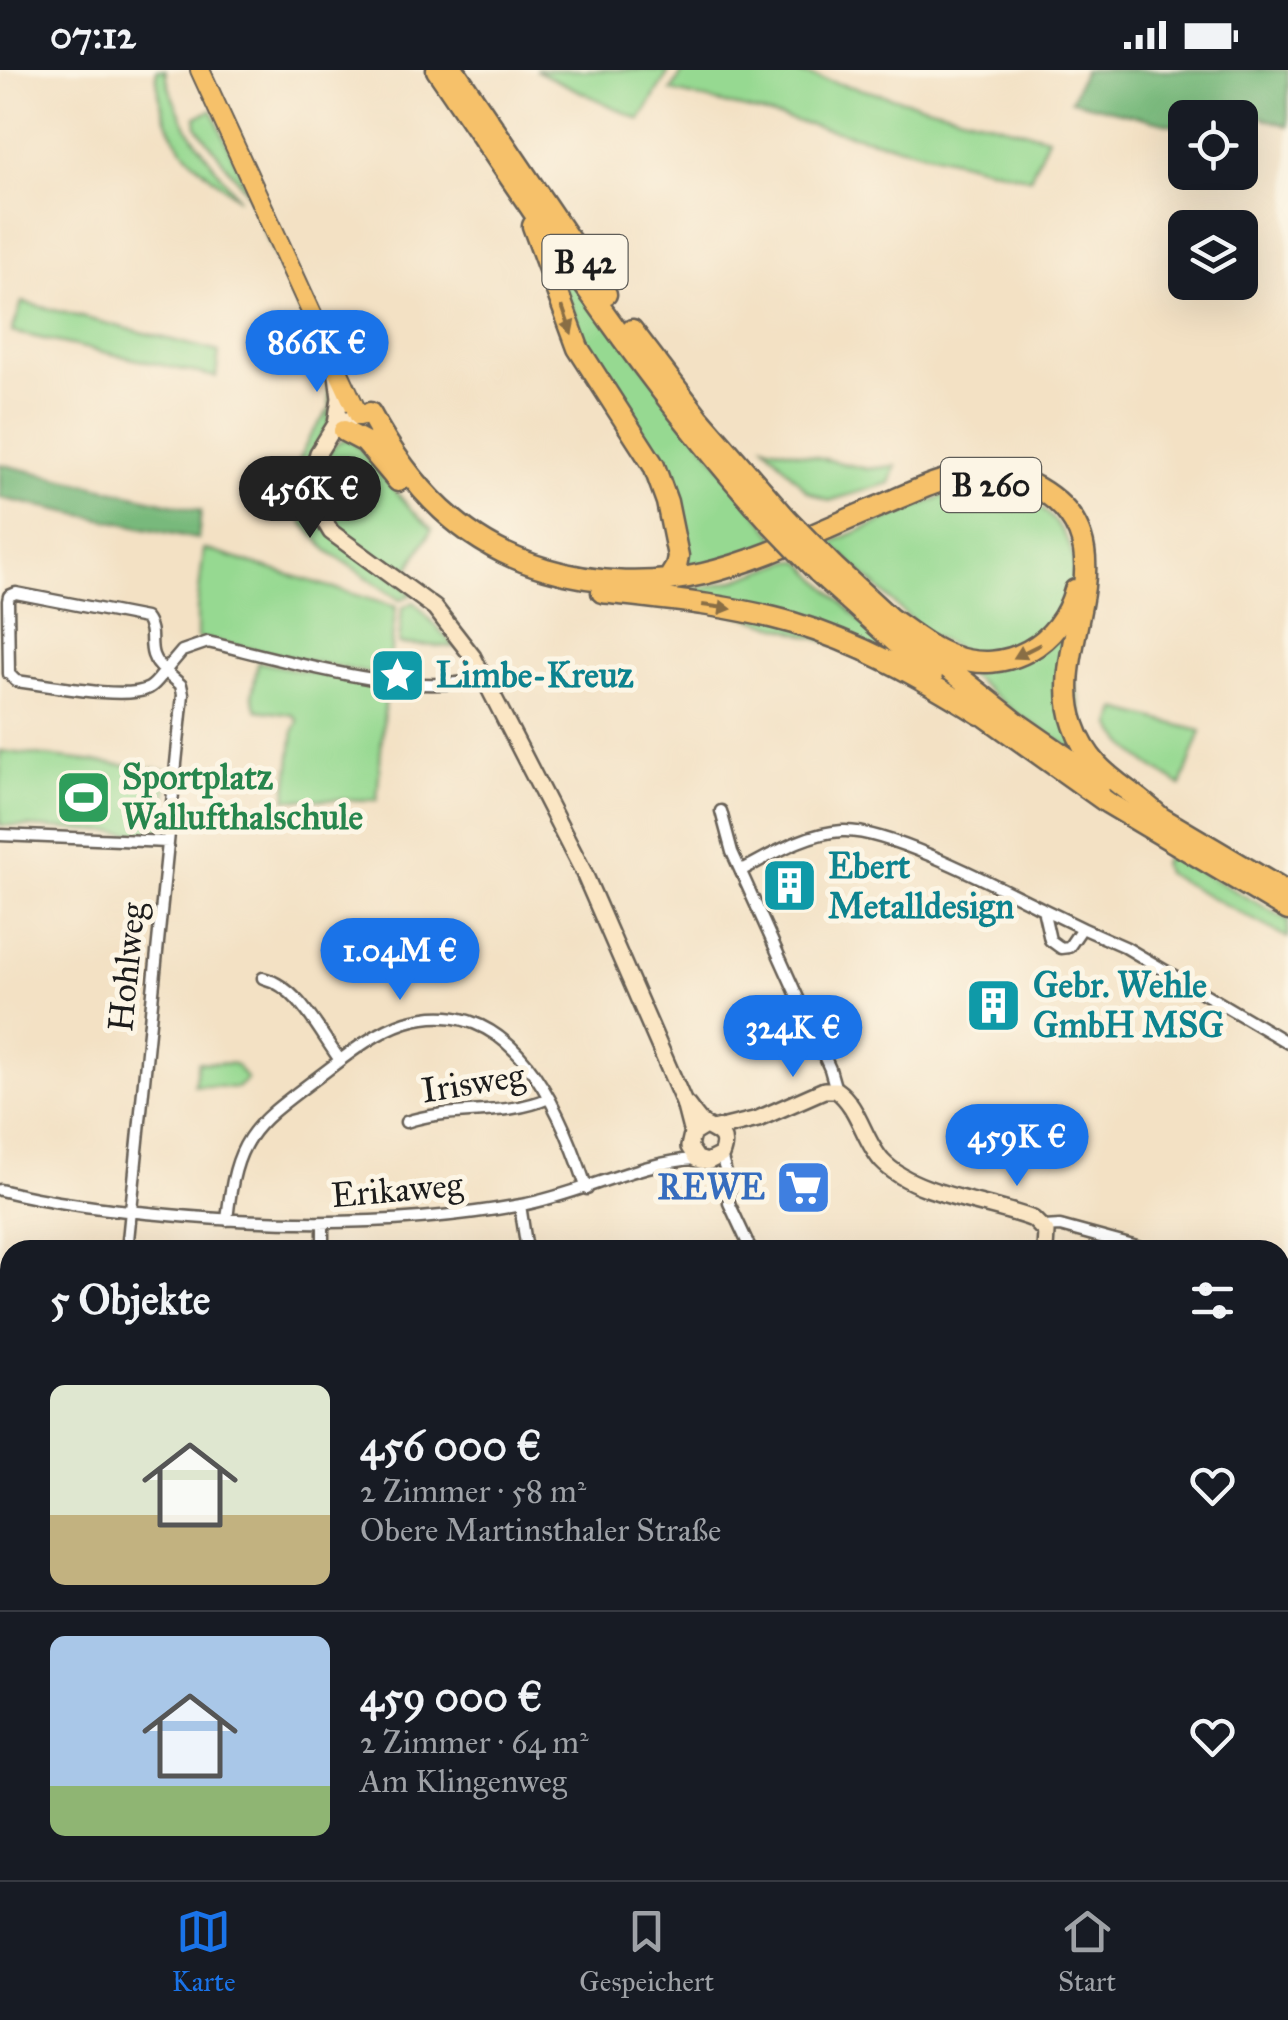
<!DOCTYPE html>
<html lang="de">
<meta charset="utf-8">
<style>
:root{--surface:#171b24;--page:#20242c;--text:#f1f3f6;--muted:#9ea1a6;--line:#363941;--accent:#1a73e8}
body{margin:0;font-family:"IM FELL Great Primer",serif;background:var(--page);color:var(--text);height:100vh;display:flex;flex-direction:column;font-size:38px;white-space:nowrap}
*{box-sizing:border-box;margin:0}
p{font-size:32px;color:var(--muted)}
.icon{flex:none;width:55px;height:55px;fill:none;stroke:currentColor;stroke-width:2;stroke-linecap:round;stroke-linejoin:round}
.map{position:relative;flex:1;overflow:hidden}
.sheet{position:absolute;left:0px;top:1170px;width:1290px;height:640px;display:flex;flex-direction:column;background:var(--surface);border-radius:30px 30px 0 0;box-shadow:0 10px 40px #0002}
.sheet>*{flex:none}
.tools{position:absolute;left:1168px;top:30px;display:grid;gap:20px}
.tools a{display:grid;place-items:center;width:90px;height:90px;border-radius:15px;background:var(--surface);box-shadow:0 10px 40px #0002;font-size:50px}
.price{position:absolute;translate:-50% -85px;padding:0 22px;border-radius:35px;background:var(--accent);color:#fff;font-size:32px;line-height:65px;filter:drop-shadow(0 2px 5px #0008)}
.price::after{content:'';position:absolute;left:50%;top:60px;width:30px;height:22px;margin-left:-15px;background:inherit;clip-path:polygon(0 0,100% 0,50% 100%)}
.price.current{background:#222;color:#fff}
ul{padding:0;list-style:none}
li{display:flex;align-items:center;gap:30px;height:250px;padding:0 50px}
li+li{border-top:2px solid var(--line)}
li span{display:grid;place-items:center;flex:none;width:280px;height:200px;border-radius:15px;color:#555}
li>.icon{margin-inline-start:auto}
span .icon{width:120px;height:120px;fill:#fffc;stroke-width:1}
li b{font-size:42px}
h2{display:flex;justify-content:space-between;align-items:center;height:120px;padding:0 50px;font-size:42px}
.status{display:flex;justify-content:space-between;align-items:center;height:70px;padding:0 50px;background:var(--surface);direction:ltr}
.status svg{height:28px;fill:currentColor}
.tabs{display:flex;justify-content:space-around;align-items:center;height:140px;border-top:2px solid var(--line);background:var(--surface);font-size:28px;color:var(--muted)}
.tabs a{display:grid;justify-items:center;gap:5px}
.tabs .current{color:var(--accent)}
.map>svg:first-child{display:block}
.green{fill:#96d991;stroke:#597a56;stroke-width:2.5}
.forest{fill:#78b97b;stroke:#4a6a4c;stroke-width:2.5}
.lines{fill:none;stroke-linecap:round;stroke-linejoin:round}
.street-casing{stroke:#676157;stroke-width:15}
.secondary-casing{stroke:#676157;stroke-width:20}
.primary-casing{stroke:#676157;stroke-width:22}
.highway-casing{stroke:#676157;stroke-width:25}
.street{stroke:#fff;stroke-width:10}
.secondary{stroke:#fbe6c4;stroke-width:15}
.primary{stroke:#f6c16b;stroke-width:18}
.highway{stroke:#f6c16b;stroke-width:20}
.rail-casing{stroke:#1c1c1c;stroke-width:6}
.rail{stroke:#fcf5e5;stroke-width:2.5;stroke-dasharray:8;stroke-linecap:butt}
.highway-bridge-casing{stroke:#676157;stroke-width:25;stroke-linecap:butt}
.highway-bridge{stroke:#f6c16b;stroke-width:20}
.oneway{fill:#896e44}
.labels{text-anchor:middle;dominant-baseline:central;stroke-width:10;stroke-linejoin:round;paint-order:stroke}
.shield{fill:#fcf5e5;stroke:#5f5d58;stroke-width:2.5}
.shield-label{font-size:32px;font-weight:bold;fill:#1c1c1c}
.culture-label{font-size:35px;font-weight:bold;fill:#0d838f;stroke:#fcf5e5;text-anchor:start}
.leisure-label{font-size:35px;font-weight:bold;fill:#27864d;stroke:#fcf5e5;text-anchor:start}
.street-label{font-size:35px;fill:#1c1c1c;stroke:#fcf5e5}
.shop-label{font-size:35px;font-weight:bold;fill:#366cbe;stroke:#fcf5e5;text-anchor:end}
</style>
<div class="status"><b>07:12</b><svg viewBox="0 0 49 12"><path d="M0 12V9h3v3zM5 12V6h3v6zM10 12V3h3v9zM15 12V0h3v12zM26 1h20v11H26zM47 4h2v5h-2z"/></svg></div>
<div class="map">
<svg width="1288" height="1810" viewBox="0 0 1288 1810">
<rect width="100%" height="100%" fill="#fcf5e5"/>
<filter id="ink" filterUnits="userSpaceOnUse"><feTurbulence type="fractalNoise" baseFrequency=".01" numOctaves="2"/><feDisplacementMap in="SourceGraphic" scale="20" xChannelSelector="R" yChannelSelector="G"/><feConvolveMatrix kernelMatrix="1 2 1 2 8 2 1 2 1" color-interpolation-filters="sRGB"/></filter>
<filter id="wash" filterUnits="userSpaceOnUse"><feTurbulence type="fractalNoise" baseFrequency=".0048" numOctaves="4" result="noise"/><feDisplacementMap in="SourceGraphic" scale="40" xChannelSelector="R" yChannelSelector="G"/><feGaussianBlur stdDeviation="2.25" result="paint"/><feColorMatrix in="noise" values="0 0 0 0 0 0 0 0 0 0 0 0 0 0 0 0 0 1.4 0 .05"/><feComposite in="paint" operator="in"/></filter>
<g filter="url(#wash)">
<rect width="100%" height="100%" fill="#f3e1c4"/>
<path class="green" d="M 156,0 L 165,0 C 176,55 207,84 239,129 C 186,87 162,70 156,0 Z
M 535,0 L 670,0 L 640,50 Z
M 684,0 L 786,0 L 1048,67 L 1030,108 L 671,21 Z
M 212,40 L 327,295 L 335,320 L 329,354 L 313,379 L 310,434 L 412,524 L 400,530 L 327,480 L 303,453 L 296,414 L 299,390 L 309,368 L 330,338 L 328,315 L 311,266 L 248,124 L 197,57 L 196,47 Z
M 543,164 L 781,474 L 679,504 L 674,444 L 597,303 Z
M 22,232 L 219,282 L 216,307 L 12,262 Z
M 344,370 L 352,370 L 409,437 L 432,459 L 405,505 C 371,482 305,451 320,400 C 324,386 330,377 344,370 Z
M 765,375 L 867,399 L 896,396 L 890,413 L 829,431 L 807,421 Z
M 996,418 C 1040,426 1083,467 1073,515 C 1069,534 1050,555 1040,571 L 976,588 L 924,562 L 830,473 L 948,424 Z
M 204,479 L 396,537 L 388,605 L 386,607 L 197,568 L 197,538 Z
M 789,491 L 801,491 L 904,595 L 670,524 L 733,511 Z
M 414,532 L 455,577 L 399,574 L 402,538 Z
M 1068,551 L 1068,579 L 1091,691 L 1014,642 L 949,588 L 982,596 Z
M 258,592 L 386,617 L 377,730 L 286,729 L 294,660 L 298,651 L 293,645 L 257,640 L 252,625 Z
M 1117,639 L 1201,661 L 1181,716 C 1155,698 1128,684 1112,656 Z
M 0,681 L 168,700 L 163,765 L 0,755 Z
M 1168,784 L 1288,850 L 1288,868 L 1165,803 L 1162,794 Z
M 198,992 L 235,994 L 247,1009 L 237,1018 L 194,1015 Z"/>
<path class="forest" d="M 1084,0 L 1288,0 L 1288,56 L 1229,36 L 1225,47 L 1185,48 L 1185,58 L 1071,30 Z
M 0,394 L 201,441 L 198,469 L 0,428 Z
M 524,1800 L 647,1800 L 647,1810 L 522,1810 Z"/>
</g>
<g filter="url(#ink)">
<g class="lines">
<defs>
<path id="street" d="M 16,523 L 145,548 C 159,566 141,581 165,601 C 160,607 156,614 149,618 C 126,631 44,614 16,611 L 9,604 L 8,531 L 9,526 Z
M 721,741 L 732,782 L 830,999 L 836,1020
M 0,765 L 168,772
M 742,800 C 773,784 806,763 842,761 C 887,758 999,817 1043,839 L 1050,870 L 1061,878 L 1069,877 L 1082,858 L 1043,839
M 1082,858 L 1125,877 L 1288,973
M 263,908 C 299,917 319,962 340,990
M 406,1052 C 452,1036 504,1048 549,1028
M 721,1085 L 729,1114 L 729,1133 L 751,1180
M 0,1120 C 52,1133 105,1139 158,1144 C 279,1156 400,1157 521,1135 C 579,1125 640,1091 697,1089
M 520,1135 L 527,1180
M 227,1150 C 236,1063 255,1055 322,1004 C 347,985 375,962 406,952 C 512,920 561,1040 587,1119
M 1044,1157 L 1060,1156 L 1148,1180
M 127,1180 L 183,624 L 181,615 L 165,601 L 182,581 L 208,572 C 273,587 425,633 483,606
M 323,1180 L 323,1155
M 1280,1218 L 1288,1221
M 0,1248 L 10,1250
M 0,1358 L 10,1358
M 0,1423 L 10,1422
M 0,1496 L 10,1495
M 0,1572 L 10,1572
M 0,1686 L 10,1684
M 17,1810 L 45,1800
M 516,1810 L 516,1800"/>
<path id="secondary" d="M 359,346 L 336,354 L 318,383 L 311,408 L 316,437 L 331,462 L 435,538 L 473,587 L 583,801 L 684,1033 L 692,1064
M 336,354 L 340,328 L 337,305
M 687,1035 C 692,1041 698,1051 704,1055 C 718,1063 729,1065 721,1085 L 707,1092 L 697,1089 L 689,1077 L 692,1064 L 705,1056
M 717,1059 L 758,1049 L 824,1020 L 836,1020 C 858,1035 864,1071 882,1091 C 915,1126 988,1131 1033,1149 L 1046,1162 L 1045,1180
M 959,1800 L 993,1804
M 315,1810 L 362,1800
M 1034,1810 L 1038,1800"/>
<path id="primary" d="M 200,0 L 359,346 L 370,343"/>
<path id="highway" d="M 437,0 C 544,156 645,314 772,454
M 454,0 L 606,224
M 533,156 L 578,278 L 654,396 L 667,432 L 678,486 L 676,497 L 668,510
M 632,260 L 699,348 L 786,448
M 370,343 C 410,417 463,475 546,499 C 596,514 652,516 703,504 C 766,489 827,457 887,433 C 917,420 947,405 980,404 C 1001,403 1021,408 1038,418 C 1137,476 1045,575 1074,655 C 1091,705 1126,714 1160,747
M 344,361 L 365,372 L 398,411
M 832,495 L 896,554
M 818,502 L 932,605
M 602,522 C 665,529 731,535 793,553 C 860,573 921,607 980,644
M 885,545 C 906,559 928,578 952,586 C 1006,606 1061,574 1075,520
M 929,583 L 1017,653 L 1102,712
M 970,635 L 1108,733 L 1288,840
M 1148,740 L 1288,823"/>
</defs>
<use href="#street" class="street-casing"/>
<use href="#secondary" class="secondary-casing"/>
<use href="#primary" class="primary-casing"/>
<use href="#highway" class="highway-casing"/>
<use href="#street" class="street"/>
<use href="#secondary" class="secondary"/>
<use href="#primary" class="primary"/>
<use href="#highway" class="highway"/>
<defs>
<path id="rail" d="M 1280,1449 L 1288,1449
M 0,1657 L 10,1656"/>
</defs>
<use href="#rail" class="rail-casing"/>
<use href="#rail" class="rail"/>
<defs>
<path id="highway-bridge" d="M 786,448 L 832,495
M 772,454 L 818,502"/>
</defs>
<use href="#highway-bridge" class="highway-bridge-casing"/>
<use href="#highway-bridge" class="highway-bridge"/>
</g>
<defs><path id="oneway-solid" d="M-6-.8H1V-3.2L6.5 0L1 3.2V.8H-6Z" transform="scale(2.5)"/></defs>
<g class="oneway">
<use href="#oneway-solid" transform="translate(567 250) rotate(71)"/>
<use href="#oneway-solid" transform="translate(717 537) rotate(8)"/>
<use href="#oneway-solid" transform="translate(1027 581) rotate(153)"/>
</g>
</g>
<defs>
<symbol id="sight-square" viewBox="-11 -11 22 22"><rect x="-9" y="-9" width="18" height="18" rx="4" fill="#0f9aa8" stroke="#fcf5e5"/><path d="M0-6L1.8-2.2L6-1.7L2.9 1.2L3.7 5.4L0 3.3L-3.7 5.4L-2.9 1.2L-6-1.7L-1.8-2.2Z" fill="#fff"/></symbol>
<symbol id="stadium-square" viewBox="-11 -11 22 22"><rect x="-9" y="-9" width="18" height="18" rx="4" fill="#2e9e5b" stroke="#fcf5e5"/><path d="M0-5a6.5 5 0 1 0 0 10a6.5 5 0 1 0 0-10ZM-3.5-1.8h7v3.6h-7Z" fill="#fff"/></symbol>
<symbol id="building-square" viewBox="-11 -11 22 22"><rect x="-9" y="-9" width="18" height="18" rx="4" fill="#0f9aa8" stroke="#fcf5e5"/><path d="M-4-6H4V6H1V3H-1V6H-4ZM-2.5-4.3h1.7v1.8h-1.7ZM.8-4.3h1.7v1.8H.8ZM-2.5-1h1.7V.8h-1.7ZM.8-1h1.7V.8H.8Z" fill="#fff"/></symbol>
<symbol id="supermarket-square" viewBox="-11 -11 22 22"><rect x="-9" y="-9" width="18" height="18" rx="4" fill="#3f7fe0" stroke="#fcf5e5"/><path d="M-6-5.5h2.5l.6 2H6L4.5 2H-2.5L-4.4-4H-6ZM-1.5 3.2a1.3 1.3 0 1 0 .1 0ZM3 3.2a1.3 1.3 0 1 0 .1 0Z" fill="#fff"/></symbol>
</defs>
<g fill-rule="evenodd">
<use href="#sight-square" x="366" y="574" width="63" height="63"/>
<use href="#stadium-square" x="52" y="696" width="63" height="63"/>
<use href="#building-square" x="758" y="784" width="63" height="63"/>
<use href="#building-square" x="962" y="904" width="63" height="63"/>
<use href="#supermarket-square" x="772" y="1086" width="63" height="63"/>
</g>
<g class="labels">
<g class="shield">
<rect x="542.5" y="165" width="85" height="54" rx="8"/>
<rect x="941" y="388" width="100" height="54" rx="8"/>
</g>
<g class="shield-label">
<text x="585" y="192">B 42</text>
<text x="991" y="415">B 260</text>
</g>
<g class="culture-label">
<text x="436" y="605">Limbe-Kreuz</text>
<text x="828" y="796">Ebert<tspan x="828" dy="40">Metalldesign</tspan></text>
<text x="1033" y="915">Gebr. Wehle<tspan x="1033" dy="40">GmbH MSG</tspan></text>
</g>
<g class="leisure-label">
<text x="122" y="707">Sportplatz<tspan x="122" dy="40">Wallufthalschule</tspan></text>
</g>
<g class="street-label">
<text transform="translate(127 897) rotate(-84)">Hohlweg</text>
<text transform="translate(473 1013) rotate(-9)">Irisweg</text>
<text transform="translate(397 1120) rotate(-5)">Erikaweg</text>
</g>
<g class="shop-label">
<text x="765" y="1117">REWE</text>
</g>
</g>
</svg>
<div class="tools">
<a><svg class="icon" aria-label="locate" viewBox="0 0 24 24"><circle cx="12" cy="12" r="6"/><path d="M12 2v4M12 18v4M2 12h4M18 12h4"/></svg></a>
<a><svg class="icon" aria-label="layers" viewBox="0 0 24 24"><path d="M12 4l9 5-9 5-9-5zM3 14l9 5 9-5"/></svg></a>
</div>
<b class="price" style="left:317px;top:325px">866K €</b>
<b class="price current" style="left:310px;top:471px">456K €</b>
<b class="price" style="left:400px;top:933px">1.04M €</b>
<b class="price" style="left:793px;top:1010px">324K €</b>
<b class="price" style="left:1017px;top:1119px">459K €</b>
<section class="sheet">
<h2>5 Objekte<svg class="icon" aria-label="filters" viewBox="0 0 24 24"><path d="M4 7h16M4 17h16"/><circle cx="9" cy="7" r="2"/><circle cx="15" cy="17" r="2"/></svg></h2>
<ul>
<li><span style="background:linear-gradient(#dfe7d0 65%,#c2b280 0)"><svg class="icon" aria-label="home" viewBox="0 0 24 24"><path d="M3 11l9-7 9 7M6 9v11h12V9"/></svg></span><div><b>456 000 €</b><p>2 Zimmer · 58 m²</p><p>Obere Martinsthaler Straße</p></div><svg class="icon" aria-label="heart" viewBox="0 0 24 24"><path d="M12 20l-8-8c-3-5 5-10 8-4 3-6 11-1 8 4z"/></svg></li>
<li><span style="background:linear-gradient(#a9c7e8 75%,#8fb573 0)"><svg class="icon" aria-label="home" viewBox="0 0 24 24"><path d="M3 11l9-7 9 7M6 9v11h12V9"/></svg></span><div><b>459 000 €</b><p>2 Zimmer · 64 m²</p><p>Am Klingenweg</p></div><svg class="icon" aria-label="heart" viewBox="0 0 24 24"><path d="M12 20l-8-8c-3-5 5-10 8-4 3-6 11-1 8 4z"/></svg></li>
</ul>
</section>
</div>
<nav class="tabs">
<a class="current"><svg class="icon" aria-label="map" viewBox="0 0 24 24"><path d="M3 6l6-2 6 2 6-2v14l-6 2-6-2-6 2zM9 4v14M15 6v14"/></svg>Karte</a>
<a><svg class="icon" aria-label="saved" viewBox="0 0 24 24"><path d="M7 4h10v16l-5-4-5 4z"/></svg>Gespeichert</a>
<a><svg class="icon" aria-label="home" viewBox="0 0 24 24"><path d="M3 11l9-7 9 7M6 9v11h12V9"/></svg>Start</a>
</nav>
